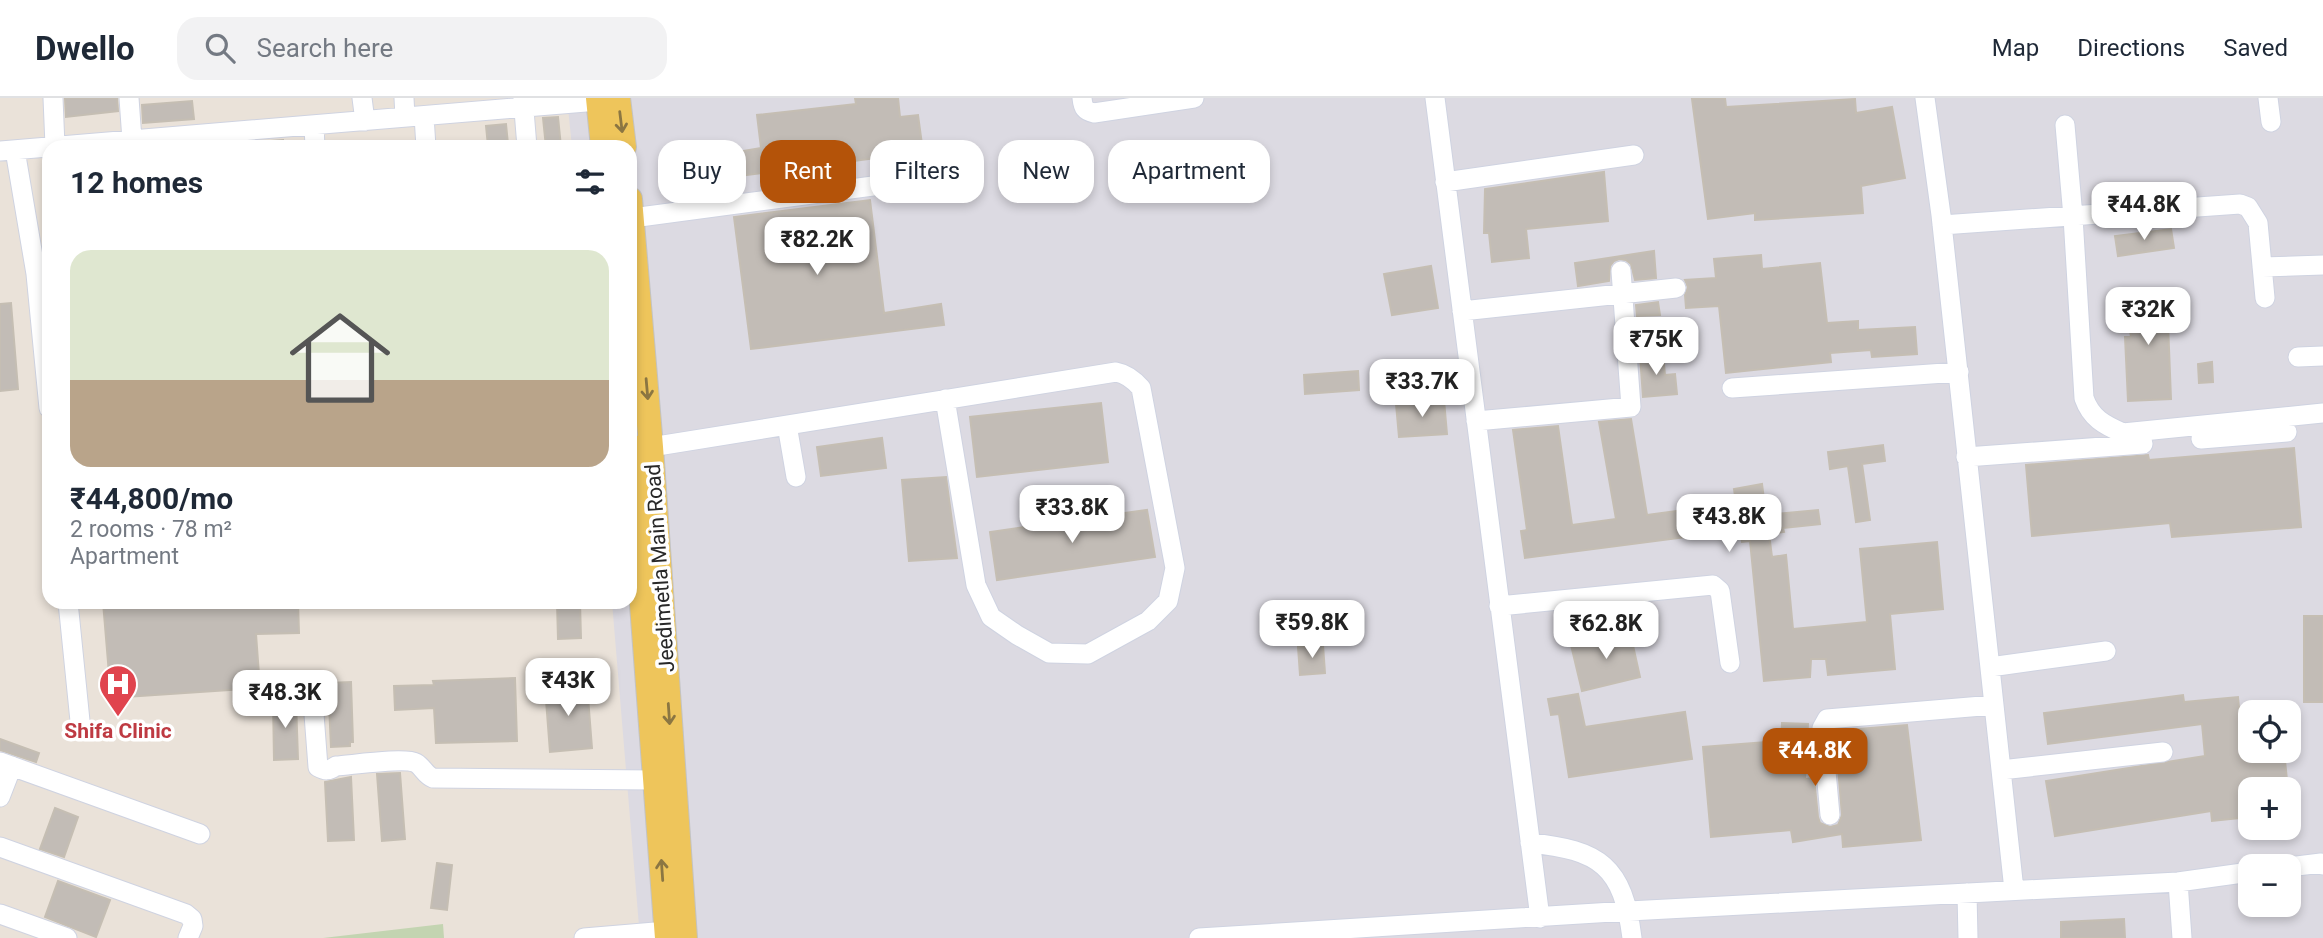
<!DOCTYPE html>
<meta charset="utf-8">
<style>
:root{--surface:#fff;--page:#f2f2f3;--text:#1f2937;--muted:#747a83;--line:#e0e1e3;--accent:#b45309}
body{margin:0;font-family:Roboto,sans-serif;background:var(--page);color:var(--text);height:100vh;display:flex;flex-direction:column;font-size:26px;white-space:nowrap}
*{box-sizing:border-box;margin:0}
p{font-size:23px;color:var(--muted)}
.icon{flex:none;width:38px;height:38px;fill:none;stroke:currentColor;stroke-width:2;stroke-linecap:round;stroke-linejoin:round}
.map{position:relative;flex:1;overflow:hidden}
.side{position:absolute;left:42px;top:42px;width:595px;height:469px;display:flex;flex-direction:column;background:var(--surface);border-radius:21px;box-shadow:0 4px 10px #0003}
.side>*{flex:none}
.guide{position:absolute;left:658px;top:42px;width:665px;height:63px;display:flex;gap:14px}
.fabs{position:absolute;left:2238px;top:602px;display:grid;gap:14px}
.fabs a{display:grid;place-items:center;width:63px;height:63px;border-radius:14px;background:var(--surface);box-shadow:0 4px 10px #0003;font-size:35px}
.price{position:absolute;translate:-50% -60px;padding:0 16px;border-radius:14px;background:#fff;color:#222;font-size:23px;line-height:46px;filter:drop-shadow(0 2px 4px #0008)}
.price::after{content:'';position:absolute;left:50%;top:42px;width:21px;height:16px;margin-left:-10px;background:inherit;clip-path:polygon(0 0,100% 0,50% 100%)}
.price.current{background:var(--accent);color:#fff}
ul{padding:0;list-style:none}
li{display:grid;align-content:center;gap:14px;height:371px;padding:0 28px}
li span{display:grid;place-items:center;height:217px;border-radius:21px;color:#555}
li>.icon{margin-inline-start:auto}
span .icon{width:126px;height:126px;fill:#fffc;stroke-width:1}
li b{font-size:30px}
h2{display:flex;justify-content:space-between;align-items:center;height:84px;padding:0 28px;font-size:30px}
.pill{padding:0 24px;border-radius:21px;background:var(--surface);box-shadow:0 4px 10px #0003;font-size:24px;line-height:63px}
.pill.current{background:var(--accent);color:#fff}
header{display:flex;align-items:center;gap:42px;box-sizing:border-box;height:98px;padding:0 35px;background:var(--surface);border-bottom:2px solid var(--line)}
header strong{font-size:33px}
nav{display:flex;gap:38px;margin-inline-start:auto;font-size:24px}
.search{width:490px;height:63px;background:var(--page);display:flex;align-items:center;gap:18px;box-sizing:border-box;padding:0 24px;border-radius:21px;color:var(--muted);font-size:26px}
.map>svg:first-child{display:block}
.industrial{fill:#dcdae2;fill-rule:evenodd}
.cemetery{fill:#c3d4b1}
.building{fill:#c2bcb6;stroke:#c5beb3;stroke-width:2}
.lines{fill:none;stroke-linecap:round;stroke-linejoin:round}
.minor-casing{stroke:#cfd3e1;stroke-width:21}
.major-casing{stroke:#c3c3c3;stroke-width:26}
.minor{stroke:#fff;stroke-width:19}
.major{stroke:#eec55b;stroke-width:24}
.oneway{stroke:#8b7642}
.labels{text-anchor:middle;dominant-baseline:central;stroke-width:7;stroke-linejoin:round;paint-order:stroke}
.street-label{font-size:21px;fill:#282828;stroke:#fff}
.health-label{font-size:21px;font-weight:bold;fill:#be3a42;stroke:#fff}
</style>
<header>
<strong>Dwello</strong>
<div class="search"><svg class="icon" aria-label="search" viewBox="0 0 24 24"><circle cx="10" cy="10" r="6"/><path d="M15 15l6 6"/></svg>Search here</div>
<nav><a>Map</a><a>Directions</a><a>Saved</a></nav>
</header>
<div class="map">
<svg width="2323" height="840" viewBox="0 0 2323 840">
<rect width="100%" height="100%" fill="#eae2d9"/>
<path class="industrial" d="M 567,0 L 2323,0 L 2323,840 L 640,840 L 612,504 L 630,504 L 630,49 L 572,49 ZM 2250,614 L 2289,614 L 2289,653 L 2250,653 ZM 2250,691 L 2289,691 L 2289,730 L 2250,730 ZM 2250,768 L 2289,768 L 2289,807 L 2250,807 Z"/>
<path class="cemetery" d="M 443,826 L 444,840 L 323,840 Z"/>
<path class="building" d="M 65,0 L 117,0 L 118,13 L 66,19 Z
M 855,0 L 898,0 L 900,19 L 918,17 L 923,54 L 740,78 L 737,54 L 761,50 L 757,17 L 856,6 Z
M 1703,0 L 1725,0 L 1726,9 L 1855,1 L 1856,15 L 1892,9 L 1905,80 L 1861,88 L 1863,115 L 1755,122 L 1755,115 L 1708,121 L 1692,1 Z
M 192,3 L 194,21 L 143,25 L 142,7 Z
M 558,19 L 561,49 L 546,49 L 543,20 Z
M 506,26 L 508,46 L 488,48 L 486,28 Z
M 283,42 L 283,49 L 232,49 L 232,46 Z
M 1604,74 L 1608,123 L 1526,131 L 1529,160 L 1492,164 L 1489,135 L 1484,135 L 1485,91 Z
M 870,102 L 884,215 L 941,206 L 944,227 L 751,251 L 734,119 Z
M 2171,131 L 2174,150 L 2118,158 L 2115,138 Z
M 1654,153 L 1656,180 L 1635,182 L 1631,166 L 1626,162 L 1619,161 L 1614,163 L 1610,168 L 1609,183 L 1578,188 L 1575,165 Z
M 1761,157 L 1762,171 L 1820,165 L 1827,225 L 1858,223 L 1858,232 L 1915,229 L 1917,256 L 1872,259 L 1871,252 L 1830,255 L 1831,264 L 1726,275 L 1719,208 L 1686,210 L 1685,197 L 1688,189 L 1685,182 L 1716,180 L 1714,161 Z
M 1431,168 L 1438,210 L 1392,217 L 1384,176 Z
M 2155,192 L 2157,201 L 2167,200 L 2171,301 L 2128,303 L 2125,239 L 2131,239 L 2124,196 Z
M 1658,204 L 1660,217 L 1637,218 L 1636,207 Z
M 11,205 L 18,291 L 0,293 L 0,206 Z
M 1663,255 L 1665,277 L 1675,276 L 1677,296 L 1643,299 L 1640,257 Z
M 2212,264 L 2213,284 L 2199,285 L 2198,266 Z
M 1358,273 L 1359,292 L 1305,296 L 1304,277 Z
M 1444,302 L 1447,336 L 1399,339 L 1396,306 Z
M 1101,305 L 1108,364 L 977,379 L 970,319 Z
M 1631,321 L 1647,417 L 1736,405 L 1734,391 L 1762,386 L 1766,417 L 1818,412 L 1820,426 L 1783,430 L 1784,434 L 1769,436 L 1772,459 L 1786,457 L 1793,531 L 1867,524 L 1860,451 L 1937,444 L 1943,511 L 1890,516 L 1895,571 L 1828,577 L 1826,561 L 1811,561 L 1810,579 L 1764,583 L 1750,443 L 1742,444 L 1740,432 L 1525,460 L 1521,433 L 1527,432 L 1513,332 L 1558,328 L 1572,427 L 1616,421 L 1599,324 Z
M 882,340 L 886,370 L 821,378 L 817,349 Z
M 1883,347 L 1885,363 L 1862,366 L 1870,422 L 1856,424 L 1848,368 L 1830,371 L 1828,354 Z
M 2294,350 L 2301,429 L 2172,439 L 2170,425 L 2032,438 L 2026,367 L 2148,357 L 2149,362 Z
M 946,379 L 957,460 L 909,463 L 902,382 Z
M 1147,412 L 1155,459 L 997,482 L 990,434 Z
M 103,504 L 298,504 L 299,535 L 256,536 L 260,590 L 111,600 Z
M 557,504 L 580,504 L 581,540 L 558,541 Z
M 2304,518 L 2323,518 L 2323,604 L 2304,604 Z
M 1630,534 L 1640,579 L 1582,593 L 1571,547 Z
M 1323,547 L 1325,575 L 1300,577 L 1298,549 Z
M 515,580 L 517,643 L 436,645 L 434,610 L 395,612 L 394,588 L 434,587 L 433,583 Z
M 351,584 L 353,644 L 350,644 L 350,648 L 331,649 L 328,585 Z
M 587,586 L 592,650 L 550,654 L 545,589 Z
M 1578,596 L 1585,629 L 1685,614 L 1692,661 L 1569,679 L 1559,616 L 1551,617 L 1548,601 Z
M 2183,597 L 2184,604 L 2238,599 L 2239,610 L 2250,609 L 2250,653 L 2284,653 L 2287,682 L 2246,686 L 2249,719 L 2212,723 L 2211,713 L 2055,738 L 2046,683 L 2205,658 L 2202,626 L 2048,646 L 2044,615 Z
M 273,603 L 296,603 L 298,661 L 274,662 Z
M 1782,625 L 1808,626 L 1805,681 L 1814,680 L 1818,719 L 1820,725 L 1830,729 L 1838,727 L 1842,717 L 1835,633 L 1907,627 L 1921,742 L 1843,749 L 1842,736 L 1793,744 L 1791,732 L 1711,739 L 1703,649 L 1781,643 Z
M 0,641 L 39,655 L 36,664 L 0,652 Z
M 400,675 L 405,741 L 382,743 L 377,676 Z
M 351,679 L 354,742 L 328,743 L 325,684 Z
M 55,710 L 78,719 L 64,759 L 40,751 Z
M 437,765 L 452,767 L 447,812 L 431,810 Z
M 58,783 L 110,802 L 96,839 L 45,819 Z
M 2124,821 L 2125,840 L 2061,840 L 2061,824 Z"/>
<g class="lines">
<defs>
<path id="minor" d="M 53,0 L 55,48
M 129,0 L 132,42
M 362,0 L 365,23
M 404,0 L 405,19
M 523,0 L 527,49
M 1082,0 C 1083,10 1085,13 1094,15 L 1194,0
M 1435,0 L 1540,820
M 1925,0 L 1941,117 L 2014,792
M 2268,0 L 2271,24
M 424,18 L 426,49
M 314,27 L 315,49
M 2065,27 L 2073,119 L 2084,300 C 2091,320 2104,327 2123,335 L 2323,315
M 15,52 L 36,176 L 49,310
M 0,53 L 598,3
M 1445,84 L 1634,57
M 632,120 L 888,86
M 1942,127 L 2240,106 L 2248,109 L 2258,125 L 2265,200
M 2262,169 L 2323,167
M 1462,213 L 1676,190
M 2298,259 L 2323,258
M 1732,290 L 1959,274
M 1476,323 L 1631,309 L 1621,173
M 787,327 L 796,379
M 2201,341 L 2287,334
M 651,349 L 1116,274 C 1127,276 1134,282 1141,290 L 1175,470 L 1168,503 L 1148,523 L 1088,556 L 1049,555 L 1017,537 L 991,519 L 976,487 L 945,301
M 1966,359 L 2143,346
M 68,504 L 80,623
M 1499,508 L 1713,487 L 1720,493 L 1730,565
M 1990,569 L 2106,553
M 312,590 L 318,669 C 325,673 329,673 336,668 C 352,667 405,659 416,665 C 423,669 425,677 433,680 L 655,682
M 0,664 L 200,736
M 2001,672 L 2163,654
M 0,699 L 12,668
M 1830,717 L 1822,630 L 1827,621 L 1994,607
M 1530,745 C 1600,752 1623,768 1632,840
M 0,749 L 186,816 L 192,821 L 193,828 L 188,840
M 2289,769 L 2321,765 L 2323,767
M 2178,784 L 2182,840
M 1967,795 L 1968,840
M 0,816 L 67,840
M 584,840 L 667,833
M 1199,840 L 1629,813 L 2178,784 L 2250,774"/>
<path id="major" d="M 598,0 L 603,49
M 618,0 L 624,49
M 630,101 L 651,349 L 685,840
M 630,347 L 667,840"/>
</defs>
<use href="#minor" class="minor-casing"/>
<use href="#major" class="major-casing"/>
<use href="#minor" class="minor"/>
<use href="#major" class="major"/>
</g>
<defs><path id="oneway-shaft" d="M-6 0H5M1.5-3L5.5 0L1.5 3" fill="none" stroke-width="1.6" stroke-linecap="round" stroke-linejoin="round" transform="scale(1.75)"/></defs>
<g class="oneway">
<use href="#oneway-shaft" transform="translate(621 24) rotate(83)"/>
<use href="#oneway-shaft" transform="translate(647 291) rotate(85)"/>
<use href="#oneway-shaft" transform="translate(669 616) rotate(86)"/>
<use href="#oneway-shaft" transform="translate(662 772) rotate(-94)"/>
</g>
<defs>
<symbol id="hospital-pin" viewBox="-11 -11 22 30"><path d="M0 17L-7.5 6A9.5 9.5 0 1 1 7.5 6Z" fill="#e0444e" stroke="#fff"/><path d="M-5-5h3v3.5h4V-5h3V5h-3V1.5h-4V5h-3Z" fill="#fff"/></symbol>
</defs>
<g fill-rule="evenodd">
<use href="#hospital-pin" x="96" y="564" width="44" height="60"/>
</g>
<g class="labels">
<g class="street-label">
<text transform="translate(660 470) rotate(-94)">Jeedimetla Main Road</text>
</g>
<g class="health-label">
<text x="118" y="633">Shifa Clinic</text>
</g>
</g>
</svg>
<div class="fabs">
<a><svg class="icon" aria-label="locate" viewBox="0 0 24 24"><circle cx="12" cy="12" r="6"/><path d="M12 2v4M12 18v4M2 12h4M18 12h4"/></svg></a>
<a>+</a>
<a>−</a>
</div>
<b class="price" style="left:2144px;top:144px">₹44.8K</b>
<b class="price" style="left:817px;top:179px">₹82.2K</b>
<b class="price" style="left:2148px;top:249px">₹32K</b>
<b class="price" style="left:1656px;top:279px">₹75K</b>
<b class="price" style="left:1422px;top:321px">₹33.7K</b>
<b class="price" style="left:1072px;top:447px">₹33.8K</b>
<b class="price" style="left:1729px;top:456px">₹43.8K</b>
<b class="price" style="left:1312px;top:562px">₹59.8K</b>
<b class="price" style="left:1606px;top:563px">₹62.8K</b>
<b class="price" style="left:568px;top:620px">₹43K</b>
<b class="price" style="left:285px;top:632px">₹48.3K</b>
<b class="price current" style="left:1815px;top:690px">₹44.8K</b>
<div class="guide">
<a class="pill">Buy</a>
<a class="pill current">Rent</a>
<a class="pill">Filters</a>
<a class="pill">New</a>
<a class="pill">Apartment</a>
</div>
<section class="side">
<h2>12 homes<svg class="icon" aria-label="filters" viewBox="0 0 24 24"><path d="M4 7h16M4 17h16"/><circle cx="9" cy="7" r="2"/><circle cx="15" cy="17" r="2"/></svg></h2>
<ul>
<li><span style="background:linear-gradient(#dfe7d0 60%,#b9a48a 0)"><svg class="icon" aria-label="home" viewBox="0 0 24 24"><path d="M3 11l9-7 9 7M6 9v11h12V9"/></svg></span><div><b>₹44,800/mo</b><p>2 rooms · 78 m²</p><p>Apartment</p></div></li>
</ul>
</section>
</div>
